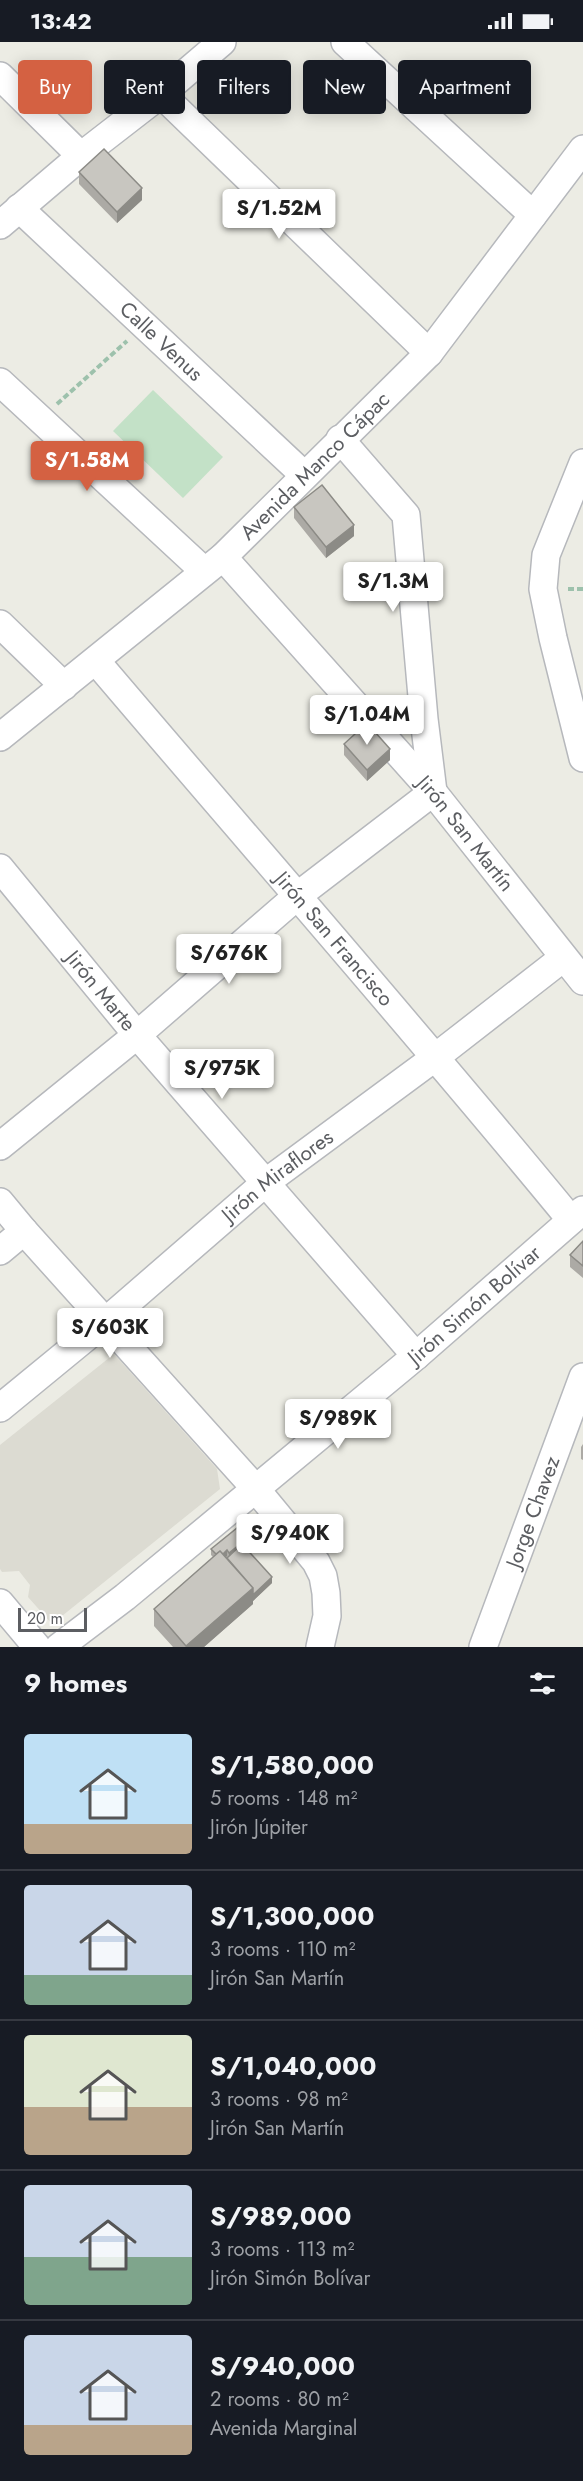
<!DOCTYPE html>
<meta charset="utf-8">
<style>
:root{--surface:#171b24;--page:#242831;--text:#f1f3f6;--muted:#9ea1a6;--line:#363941;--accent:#d46142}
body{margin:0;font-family:Jost,sans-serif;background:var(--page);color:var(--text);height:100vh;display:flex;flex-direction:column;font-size:22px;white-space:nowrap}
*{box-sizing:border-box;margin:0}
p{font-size:20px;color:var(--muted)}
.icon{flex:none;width:33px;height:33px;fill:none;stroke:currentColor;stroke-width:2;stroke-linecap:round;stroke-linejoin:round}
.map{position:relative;height:1605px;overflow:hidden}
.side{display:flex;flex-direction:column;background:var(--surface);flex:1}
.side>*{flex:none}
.hud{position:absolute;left:18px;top:18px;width:548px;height:54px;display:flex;gap:12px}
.scale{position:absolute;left:18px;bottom:15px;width:69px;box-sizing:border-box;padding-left:6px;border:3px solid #5c5e62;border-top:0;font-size:16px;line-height:21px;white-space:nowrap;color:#5c5e62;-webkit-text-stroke:4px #fff;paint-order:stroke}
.price{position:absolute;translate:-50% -51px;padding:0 14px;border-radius:6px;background:#fff;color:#222;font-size:20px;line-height:39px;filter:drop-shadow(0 2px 3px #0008)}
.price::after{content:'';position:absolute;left:50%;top:36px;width:18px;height:14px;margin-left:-9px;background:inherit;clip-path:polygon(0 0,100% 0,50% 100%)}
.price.active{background:var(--accent);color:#fff}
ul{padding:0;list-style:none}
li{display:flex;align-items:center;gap:18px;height:150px;padding:0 24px}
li+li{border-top:2px solid var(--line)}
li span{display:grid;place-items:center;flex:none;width:168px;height:120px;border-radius:6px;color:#555}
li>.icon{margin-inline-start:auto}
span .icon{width:72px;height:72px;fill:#fffc;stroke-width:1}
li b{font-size:26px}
h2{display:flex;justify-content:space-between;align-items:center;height:72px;padding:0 24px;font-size:26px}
.chip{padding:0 21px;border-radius:6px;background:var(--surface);box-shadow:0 3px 15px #0003;font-size:21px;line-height:54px}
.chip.active{background:var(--accent);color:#fff}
.status{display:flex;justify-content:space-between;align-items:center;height:42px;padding:0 30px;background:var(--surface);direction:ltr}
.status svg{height:16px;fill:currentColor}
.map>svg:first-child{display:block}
.education{fill:#dcdbd2}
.green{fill:#c3e1c7}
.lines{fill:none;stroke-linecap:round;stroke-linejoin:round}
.minor-casing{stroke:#b6b8bc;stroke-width:30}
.path{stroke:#9dc1ac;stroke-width:4;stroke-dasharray:6 3;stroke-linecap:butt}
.minor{stroke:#fff;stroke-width:27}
.wall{fill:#acaaa5}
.shaded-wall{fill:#8c8b86}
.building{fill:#c8c6c0;stroke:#8c8b86;stroke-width:1.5}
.labels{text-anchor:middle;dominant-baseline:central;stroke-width:4.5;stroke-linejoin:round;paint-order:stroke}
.street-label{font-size:21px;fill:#5c5e62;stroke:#fff}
</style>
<div class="status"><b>13:42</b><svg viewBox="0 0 49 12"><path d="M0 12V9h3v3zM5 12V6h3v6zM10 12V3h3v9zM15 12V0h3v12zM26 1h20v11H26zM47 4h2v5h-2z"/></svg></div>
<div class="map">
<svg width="583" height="1605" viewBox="0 0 583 1605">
<rect width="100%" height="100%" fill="#ecece4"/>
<path class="education" d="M 114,1312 L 217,1427 L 220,1447 L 52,1582 L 28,1555 L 30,1543 L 19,1529 L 2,1530 L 0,1527 L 0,1403 Z"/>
<path class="green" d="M 153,348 L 223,415 L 183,456 L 113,389 Z"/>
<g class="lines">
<defs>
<g id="minor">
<path d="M 345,0 L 533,173"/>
<path d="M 0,34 L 81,114"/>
<path d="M 161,52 L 429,311"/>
<path id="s1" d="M 19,166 L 304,433"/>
<path d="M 0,183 L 81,114 L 161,52 L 222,0"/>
<path d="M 0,340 L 203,528"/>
<path d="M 583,421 L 546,513 L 543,547 L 553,596 L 583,716"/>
<path id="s2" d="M 223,515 L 433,750 L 583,939"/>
<path d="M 0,582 L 64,644"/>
<path id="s3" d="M 96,619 C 254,805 416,989 571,1178"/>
<path id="s4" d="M 0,695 L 223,515 L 429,311 L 583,107"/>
<path id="s5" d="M 0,826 L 137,993 L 416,1314"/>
<path d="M 0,1104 L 137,993 L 296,855 L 433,750 L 424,677 L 406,473 L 340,397"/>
<path d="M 0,1160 L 24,1189 L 255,1446 L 316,1520 L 323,1534 L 326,1551 L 327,1574 L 320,1605"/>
<path d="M 0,1209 L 24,1189"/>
<path id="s6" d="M 0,1366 L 106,1279 L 265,1141 L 437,1014 L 563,916"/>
<path d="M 0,1561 L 37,1605"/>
<path id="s7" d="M 59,1605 L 125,1555 L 416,1314 L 583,1168"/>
<path id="s8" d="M 483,1605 L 583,1335"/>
</g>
</defs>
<use href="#minor" class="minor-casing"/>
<path class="path" d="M 57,362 L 127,299
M 568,547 L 583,547"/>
<use href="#minor" class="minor"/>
</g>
<path class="wall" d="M 79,130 L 142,158 L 117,181 L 79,142 Z
M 294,465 L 354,494 L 326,516 L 294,476 Z
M 344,702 L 390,718 L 367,739 L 344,713 Z
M 583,1199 L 583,1236 L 570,1225 L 570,1213 Z
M 583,1402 L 583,1418 L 581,1417 L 581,1405 Z
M 262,1490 L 244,1505 L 272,1541 L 253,1559 L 253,1562 L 204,1605 L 173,1605 L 154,1584 L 154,1567 L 213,1515 L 211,1513 L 211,1507 Z"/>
<path class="shaded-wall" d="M 142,146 L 142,158 L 117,181 L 117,170 Z
M 354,483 L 354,494 L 326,516 L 326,505 Z
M 390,707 L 390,718 L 367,739 L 367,728 Z
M 262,1484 L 262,1490 L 229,1517 L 229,1511 Z
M 227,1508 L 227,1514 L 219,1521 L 219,1515 Z
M 272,1535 L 272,1541 L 253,1559 L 253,1562 L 204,1605 L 186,1605 L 186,1604 L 253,1546 Z"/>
<path class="building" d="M 104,107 L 142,146 L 117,170 L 79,130 Z
M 322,443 L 354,483 L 326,505 L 294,465 Z
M 367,681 L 390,707 L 367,728 L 344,702 Z
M 583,1199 L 583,1224 L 570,1213 Z
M 253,1473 L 262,1484 L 229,1511 L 227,1508 L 223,1512 L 220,1509 L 216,1512 L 211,1507 Z
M 242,1502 L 272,1535 L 253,1553 L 253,1546 L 227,1516 Z
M 220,1509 L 253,1546 L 186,1604 L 154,1567 Z"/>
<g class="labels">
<g class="street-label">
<text stroke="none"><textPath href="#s1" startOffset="195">Calle Venus</textPath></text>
<text stroke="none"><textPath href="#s4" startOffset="416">Avenida Manco Cápac</textPath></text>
<text stroke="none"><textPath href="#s2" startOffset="368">Jirón San Martín</textPath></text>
<text stroke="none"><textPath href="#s3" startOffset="366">Jirón San Francisco</textPath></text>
<text stroke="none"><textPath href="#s5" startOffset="159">Jirón Marte</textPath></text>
<text stroke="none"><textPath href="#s6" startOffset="362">Jirón Miraflores</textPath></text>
<text stroke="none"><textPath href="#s7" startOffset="538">Jirón Simón Bolívar</textPath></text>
<text stroke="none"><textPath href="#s8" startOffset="144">Jorge Chavez</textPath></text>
</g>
</g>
</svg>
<div class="scale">20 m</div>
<b class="price" style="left:279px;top:198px">S/1.52M</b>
<b class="price active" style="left:87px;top:450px">S/1.58M</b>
<b class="price" style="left:393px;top:571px">S/1.3M</b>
<b class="price" style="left:367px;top:704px">S/1.04M</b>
<b class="price" style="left:229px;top:943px">S/676K</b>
<b class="price" style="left:222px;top:1058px">S/975K</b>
<b class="price" style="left:110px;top:1317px">S/603K</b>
<b class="price" style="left:338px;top:1408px">S/989K</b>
<b class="price" style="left:290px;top:1523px">S/940K</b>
<div class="hud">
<a class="chip active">Buy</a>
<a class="chip">Rent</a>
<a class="chip">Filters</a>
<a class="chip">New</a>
<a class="chip">Apartment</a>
</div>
</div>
<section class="side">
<h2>9 homes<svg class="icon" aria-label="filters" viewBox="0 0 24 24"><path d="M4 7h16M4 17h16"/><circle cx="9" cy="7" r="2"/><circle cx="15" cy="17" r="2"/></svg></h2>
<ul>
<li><span style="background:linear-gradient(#bfe0f5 75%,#b9a48a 0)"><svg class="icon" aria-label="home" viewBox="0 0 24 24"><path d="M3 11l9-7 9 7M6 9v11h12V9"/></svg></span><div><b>S/1,580,000</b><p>5 rooms · 148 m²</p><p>Jirón Júpiter</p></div></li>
<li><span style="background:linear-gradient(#c9d6e8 75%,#7fa58c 0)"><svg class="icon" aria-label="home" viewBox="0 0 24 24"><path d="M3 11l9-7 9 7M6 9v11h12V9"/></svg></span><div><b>S/1,300,000</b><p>3 rooms · 110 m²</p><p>Jirón San Martín</p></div></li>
<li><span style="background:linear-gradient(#dfe7d0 60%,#b9a48a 0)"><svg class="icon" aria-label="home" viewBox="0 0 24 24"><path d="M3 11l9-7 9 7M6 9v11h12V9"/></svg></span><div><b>S/1,040,000</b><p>3 rooms · 98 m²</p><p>Jirón San Martín</p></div></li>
<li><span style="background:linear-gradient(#c9d6e8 60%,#7fa58c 0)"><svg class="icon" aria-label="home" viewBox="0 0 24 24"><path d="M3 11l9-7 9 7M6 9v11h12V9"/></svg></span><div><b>S/989,000</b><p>3 rooms · 113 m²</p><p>Jirón Simón Bolívar</p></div></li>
<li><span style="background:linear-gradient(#c9d6e8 75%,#b9a48a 0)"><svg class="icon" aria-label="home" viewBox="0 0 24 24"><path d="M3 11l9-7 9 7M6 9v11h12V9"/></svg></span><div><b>S/940,000</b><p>2 rooms · 80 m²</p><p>Avenida Marginal</p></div></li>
</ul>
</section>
